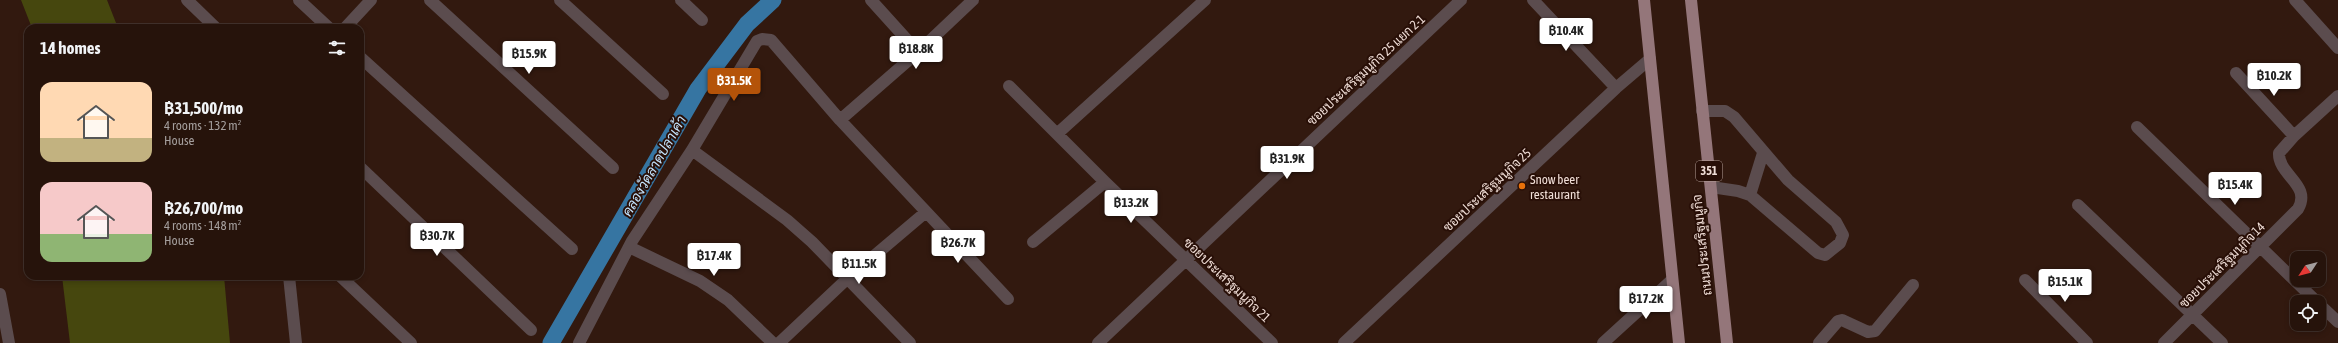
<!DOCTYPE html>
<meta charset="utf-8">
<style>
:root{--surface:#26130b;--page:#322019;--text:#f1f3f6;--muted:#a49e9d;--line:#42322c;--accent:#b45309}
body{margin:0;font-family:"Asap Condensed",Sarabun,sans-serif;background:var(--page);color:var(--text);height:100vh;display:flex;flex-direction:column;font-size:15px;white-space:nowrap}
*{box-sizing:border-box;margin:0}
p{font-size:13px;color:var(--muted)}
.icon{flex:none;width:22px;height:22px;fill:none;stroke:currentColor;stroke-width:2;stroke-linecap:round;stroke-linejoin:round}
.map{position:relative;flex:1;overflow:hidden}
.side{position:absolute;left:24px;top:24px;width:340px;height:256px;display:flex;flex-direction:column;background:var(--surface);border-radius:12px;box-shadow:0 2px 6px #0003,0 0 0 1px var(--line)}
.side>*{flex:none}
.needle{width:26px;rotate:234deg}
.fabs{position:absolute;left:2290px;top:251px;display:grid;gap:8px}
.fabs a{display:grid;place-items:center;width:36px;height:36px;border-radius:8px;background:var(--surface);box-shadow:0 2px 6px #0003,0 0 0 1px var(--line);font-size:20px}
.price{position:absolute;translate:-50% -34px;padding:0 9px;border-radius:4px;background:#fff;color:#222;font-size:13px;line-height:26px;filter:drop-shadow(0 1px 2px #0008)}
.price::after{content:'';position:absolute;left:50%;top:24px;width:12px;height:9px;margin-left:-6px;background:inherit;clip-path:polygon(0 0,100% 0,50% 100%)}
.price.current{background:var(--accent);color:#fff}
ul{padding:0;list-style:none}
li{display:flex;align-items:center;gap:12px;height:100px;padding:0 16px}
li span{display:grid;place-items:center;flex:none;width:112px;height:80px;border-radius:12px;color:#555}
li>.icon{margin-inline-start:auto}
span .icon{width:48px;height:48px;fill:#fffc;stroke-width:1}
li b{font-size:17px}
h2{display:flex;justify-content:space-between;align-items:center;height:48px;padding:0 16px;font-size:17px}
.map>svg:first-child{display:block}
.green{fill:#46470e}
.lines{fill:none;stroke-linecap:round;stroke-linejoin:round}
.canal{stroke:#3675a2;stroke-width:17}
.minor{stroke:#5b4c4e;stroke-width:12}
.major{stroke:#94767a;stroke-width:12}
.food-dot{fill:#e8710a;stroke:#280f07;stroke-width:1.5}
.labels{text-anchor:middle;dominant-baseline:central;stroke-width:4;stroke-linejoin:round;paint-order:stroke}
.shield{fill:#280f07;stroke:#b4a099;stroke-width:1}
.shield-label{font-size:12px;font-weight:bold;fill:#f0ded7}
.street-label{font-size:13px;fill:#f0ded7;stroke:#280f07}
.poi-label{font-size:13px;fill:#f0ded7;stroke:#280f07;text-anchor:start}
.water-label{font-size:14px;font-style:italic;fill:#c3e4fe;stroke:#280f07}
</style>
<div class="map">
<svg width="2338" height="343" viewBox="0 0 2338 343">
<rect width="100%" height="100%" fill="#32190f"/>
<path class="green" d="M 21,0 L 107,0 L 118,28 L 32,28 Z
M 62,276 L 224,276 L 230,343 L 70,343 Z"/>
<g class="lines">
<path class="canal" d="M 551,343 L 698,89 L 747,24 L 773,0"/>
<path class="minor" d="M 187,0 L 216,28
M 299,0 L 329,28
M 430,0 L 613,168
M 560,0 L 663,94
M 681,0 L 702,20
M 871,0 L 918,52
M 1533,0 L 1616,88
M 2295,0 L 2338,48
M 345,28 L 371,0
M 360,57 L 572,249
M 2236,73 L 2294,136
M 1009,86 L 1105,182 L 1272,343
M 1702,111 L 1725,111 L 1734,117 L 1788,180 L 1836,222 L 1843,235 L 1840,243 L 1825,255 L 1818,253 L 1750,195 L 1738,191 L 1711,187
M 840,120 L 918,52 L 973,0
M 2137,127 L 2317,302
M 1058,133 L 1205,0
M 692,150 L 787,220 L 812,242 L 910,343
M 360,167 L 531,330
M 1750,195 L 1763,153
M 2078,205 L 2222,343
M 1033,242 L 1105,182
M 629,247 L 700,281 L 728,300 L 773,343
M 289,276 L 296,343
M 340,276 L 411,343
M 2025,280 L 2087,343
M 0,294 L 9,343
M 2319,304 L 2338,322
M 579,343 L 632,241 L 692,150 L 757,41 L 762,39 L 771,40 L 840,120 L 1008,299
M 779,343 L 848,278 L 926,212
M 1098,343 L 1461,0
M 1344,343 L 1616,88 L 1650,59
M 1603,343 L 1672,280
M 1819,343 L 1838,321 L 1842,320 L 1868,332 L 1875,331 L 1913,285
M 2164,343 L 2298,209 C 2312,185 2278,175 2279,153 L 2294,136 L 2338,96"/>
<path class="major" d="M 1644,0 L 1679,343
M 1691,0 L 1727,343"/>
</g>
<circle class="food-dot" cx="1522" cy="186" r="4"/>
<g class="labels">
<rect class="shield" x="1696" y="161" width="26" height="20" rx="3"/>
<g class="shield-label">
<text x="1709" y="171">351</text>
</g>
<g class="street-label">
<text transform="translate(1366 70) rotate(-43)">ซอยประเสริฐมนูกิจ 25 แยก 2-1</text>
<text transform="translate(1487 190) rotate(-43)">ซอยประเสริฐมนูกิจ 25</text>
<text transform="translate(1702 245) rotate(-96)">ถนนประเสริฐมนูกิจ</text>
<text transform="translate(2222 265) rotate(-45)">ซอยประเสริฐมนูกิจ 14</text>
<text transform="translate(1227 280) rotate(44)">ซอยประเสริฐมนูกิจ 21</text>
</g>
<g class="poi-label">
<text x="1530" y="179">Snow beer<tspan x="1530" dy="15">restaurant</tspan></text>
</g>
<g class="water-label">
<text transform="translate(654 166) rotate(-60)">คลองวัดลาดปลาเค้า</text>
</g>
</g>
</svg>
<div class="fabs">
<a><svg class="needle" viewBox="-14 -14 28 28"><path d="M0-13l5 13h-10z" fill="#e53935"/><path d="M0 13l5-13h-10z" fill="#a49e9d"/></svg></a>
<a><svg class="icon" aria-label="locate" viewBox="0 0 24 24"><circle cx="12" cy="12" r="6"/><path d="M12 2v4M12 18v4M2 12h4M18 12h4"/></svg></a>
</div>
<b class="price" style="left:1566px;top:52px">฿10.4K</b>
<b class="price" style="left:916px;top:70px">฿18.8K</b>
<b class="price" style="left:529px;top:75px">฿15.9K</b>
<b class="price" style="left:2274px;top:97px">฿10.2K</b>
<b class="price current" style="left:734px;top:102px">฿31.5K</b>
<b class="price" style="left:1287px;top:180px">฿31.9K</b>
<b class="price" style="left:2235px;top:206px">฿15.4K</b>
<b class="price" style="left:1131px;top:224px">฿13.2K</b>
<b class="price" style="left:437px;top:257px">฿30.7K</b>
<b class="price" style="left:958px;top:264px">฿26.7K</b>
<b class="price" style="left:714px;top:277px">฿17.4K</b>
<b class="price" style="left:859px;top:285px">฿11.5K</b>
<b class="price" style="left:2065px;top:303px">฿15.1K</b>
<b class="price" style="left:1646px;top:320px">฿17.2K</b>
<section class="side">
<h2>14 homes<svg class="icon" aria-label="filters" viewBox="0 0 24 24"><path d="M4 7h16M4 17h16"/><circle cx="9" cy="7" r="2"/><circle cx="15" cy="17" r="2"/></svg></h2>
<ul>
<li><span style="background:linear-gradient(#ffd9b3 70%,#c2b280 0)"><svg class="icon" aria-label="home" viewBox="0 0 24 24"><path d="M3 11l9-7 9 7M6 9v11h12V9"/></svg></span><div><b>฿31,500/mo</b><p>4 rooms · 132 m²</p><p>House</p></div></li>
<li><span style="background:linear-gradient(#f6c9c9 65%,#8fb573 0)"><svg class="icon" aria-label="home" viewBox="0 0 24 24"><path d="M3 11l9-7 9 7M6 9v11h12V9"/></svg></span><div><b>฿26,700/mo</b><p>4 rooms · 148 m²</p><p>House</p></div></li>
</ul>
</section>
</div>
